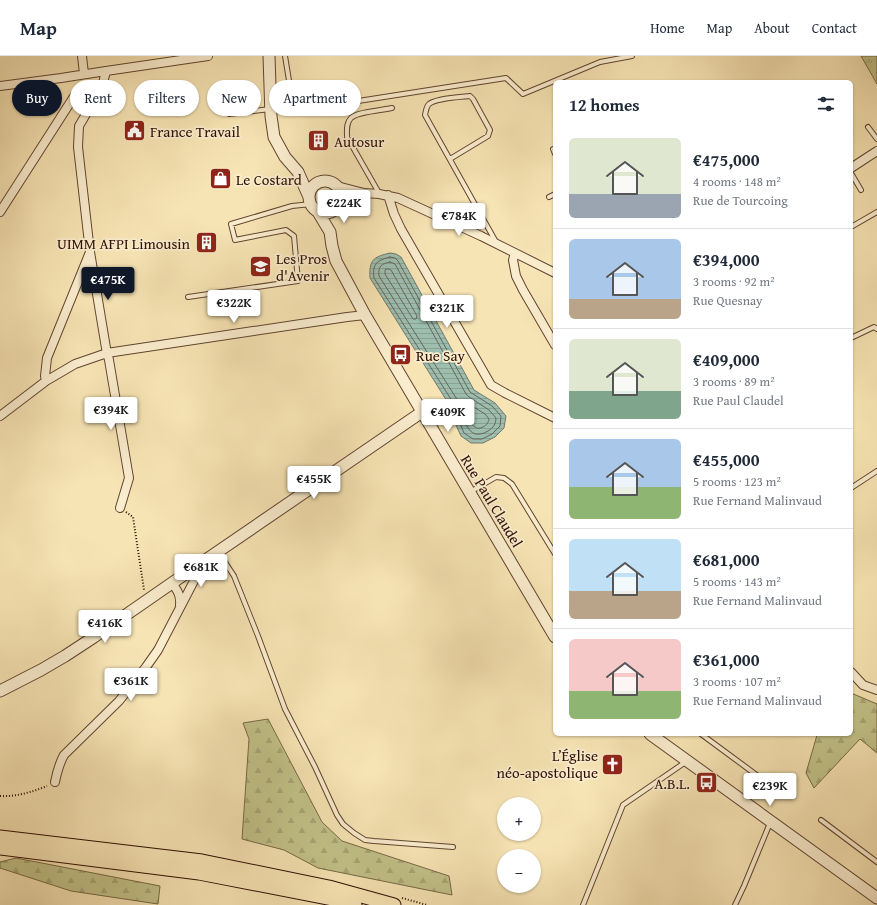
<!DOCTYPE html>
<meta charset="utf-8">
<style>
:root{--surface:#fff;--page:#f6f6f7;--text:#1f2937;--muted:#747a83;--line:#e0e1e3;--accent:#111827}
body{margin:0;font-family:"Gentium Book Plus",serif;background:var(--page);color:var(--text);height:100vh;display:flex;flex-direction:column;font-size:15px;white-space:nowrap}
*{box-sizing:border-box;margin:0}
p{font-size:13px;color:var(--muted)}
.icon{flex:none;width:22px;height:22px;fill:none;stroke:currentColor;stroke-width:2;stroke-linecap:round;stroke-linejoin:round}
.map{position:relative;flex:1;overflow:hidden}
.panel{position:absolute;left:553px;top:24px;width:300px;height:656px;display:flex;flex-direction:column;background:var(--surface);border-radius:6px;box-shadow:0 1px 3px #0004}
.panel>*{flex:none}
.guide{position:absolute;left:12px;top:24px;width:380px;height:36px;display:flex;gap:8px}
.buttons{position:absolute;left:497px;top:741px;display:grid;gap:8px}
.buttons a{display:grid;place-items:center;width:44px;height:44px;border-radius:50%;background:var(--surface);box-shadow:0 1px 3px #0004;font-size:20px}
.price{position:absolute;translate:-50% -34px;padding:0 9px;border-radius:4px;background:#fff;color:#222;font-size:13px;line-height:26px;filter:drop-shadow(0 1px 2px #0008)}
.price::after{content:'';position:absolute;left:50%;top:24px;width:12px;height:9px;margin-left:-6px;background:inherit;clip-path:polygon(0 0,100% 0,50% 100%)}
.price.active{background:var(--accent);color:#fff}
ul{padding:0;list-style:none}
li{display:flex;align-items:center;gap:12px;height:100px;padding:0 16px}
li+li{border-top:1px solid var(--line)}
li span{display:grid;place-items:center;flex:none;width:112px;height:80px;border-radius:6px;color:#555}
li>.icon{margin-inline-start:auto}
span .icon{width:48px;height:48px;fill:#fffc;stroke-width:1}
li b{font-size:17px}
h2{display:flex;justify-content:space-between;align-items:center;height:48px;padding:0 16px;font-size:17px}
.tag{padding:0 14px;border-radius:18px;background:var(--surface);box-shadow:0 1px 3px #0004;font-size:14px;line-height:36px}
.tag.active{background:var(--accent);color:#fff}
header{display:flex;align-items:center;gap:24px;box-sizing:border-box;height:56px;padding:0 20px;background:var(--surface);border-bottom:1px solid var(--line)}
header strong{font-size:19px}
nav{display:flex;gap:22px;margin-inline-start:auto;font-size:14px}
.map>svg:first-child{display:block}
.grass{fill:url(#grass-tufts);stroke:#786846}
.forest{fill:url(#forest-firs);stroke:#786846}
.water{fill:url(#water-rules);stroke:#71786b}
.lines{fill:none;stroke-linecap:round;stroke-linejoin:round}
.shore{stroke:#66665a;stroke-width:1}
.service-casing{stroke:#614430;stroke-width:6}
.minor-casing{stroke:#614430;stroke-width:10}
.tertiary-casing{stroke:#614430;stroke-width:13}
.primary-casing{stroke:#2f0f04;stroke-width:15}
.path{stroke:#2f0f04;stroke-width:2;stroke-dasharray:1 2;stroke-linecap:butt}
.service{stroke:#faedce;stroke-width:4}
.minor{stroke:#faedce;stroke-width:8}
.tertiary{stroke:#faedce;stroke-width:11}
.primary{stroke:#f7e4b4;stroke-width:13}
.labels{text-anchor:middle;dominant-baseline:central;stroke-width:3.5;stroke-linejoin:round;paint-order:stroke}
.poi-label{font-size:15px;fill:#2f0f04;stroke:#faedce;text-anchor:start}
.street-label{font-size:15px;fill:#2f0f04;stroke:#faedce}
</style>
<header>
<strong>Map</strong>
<nav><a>Home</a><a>Map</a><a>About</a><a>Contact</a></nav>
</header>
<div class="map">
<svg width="877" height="849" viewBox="0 0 877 849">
<defs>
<pattern id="grass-tufts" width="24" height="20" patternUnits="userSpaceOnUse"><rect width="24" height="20" fill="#c2c289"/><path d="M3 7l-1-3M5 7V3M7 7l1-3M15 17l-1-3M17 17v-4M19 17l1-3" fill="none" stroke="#a7a675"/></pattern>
<pattern id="forest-firs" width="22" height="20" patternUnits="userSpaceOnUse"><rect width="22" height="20" fill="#c2c289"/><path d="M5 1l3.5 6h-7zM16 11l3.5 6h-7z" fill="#a7a675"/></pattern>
<pattern id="water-rules" width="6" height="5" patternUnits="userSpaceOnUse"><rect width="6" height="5" fill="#9dbeaf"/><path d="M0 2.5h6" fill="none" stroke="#88a295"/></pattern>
</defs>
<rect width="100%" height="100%" fill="#f7e4b4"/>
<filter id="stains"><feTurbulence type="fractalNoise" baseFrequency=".005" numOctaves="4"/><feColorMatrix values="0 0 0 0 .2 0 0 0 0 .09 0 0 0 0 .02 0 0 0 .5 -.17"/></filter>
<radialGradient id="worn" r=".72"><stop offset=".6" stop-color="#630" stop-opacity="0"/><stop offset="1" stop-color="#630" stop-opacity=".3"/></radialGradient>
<path class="grass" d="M 861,0 L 877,0 L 877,28 Z"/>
<path class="forest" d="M 851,637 L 877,648 L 877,697 L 860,683 L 814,732 L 806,717 L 817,679 L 817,678 L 851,678 Z
M 268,663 L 322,766 L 342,785 L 449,820 L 452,839 L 318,812 L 284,794 L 242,783 L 249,683 L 243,667 Z
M 16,802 L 160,830 L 158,848 L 71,835 L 0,812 L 0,806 Z"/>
<path class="water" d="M 390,197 L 396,198 L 401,201 L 474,334 L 495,347 L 506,360 L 504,372 L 495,381 L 483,387 L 471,387 L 461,380 L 455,367 L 450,350 L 370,222 C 369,204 373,201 390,197 Z"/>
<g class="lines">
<path class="shore" d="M 390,201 L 395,202 L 398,205 L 470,336 L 492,350 L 501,360 L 500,370 L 492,378 L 482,383 L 473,383 L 464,377 L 459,365 L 454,348 L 374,222 C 372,208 377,204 390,201 Z
M 390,206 L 395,208 L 466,338 L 469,341 L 489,354 L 496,362 C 496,368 493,372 488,375 C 466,388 464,359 458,345 L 379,220 C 378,210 381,208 390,206 Z
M 386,213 L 389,213 L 391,214 L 417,260 L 416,263 L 413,263 L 385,218 L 385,215 Z
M 467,349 L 469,348 L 485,358 L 489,363 C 488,367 487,369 483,371 C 471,377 469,359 466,351 Z"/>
<defs>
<path id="service" d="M 285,0 L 294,55 L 506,22 L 523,38 L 600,6 L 632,0
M 229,58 L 270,53
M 868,71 L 877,83
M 553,93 L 555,98
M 450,103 L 488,80 L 490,74 L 473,43 L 470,40 C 460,41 436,42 429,48 C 426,51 426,55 425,59 L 496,186
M 851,117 L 861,134
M 379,137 L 347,81 C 347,74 346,67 351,62 C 356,56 383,54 392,52
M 549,141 L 555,138
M 851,171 L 877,156
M 188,241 L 298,225 L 294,180 L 286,174 L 235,184 L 231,168 L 292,150 L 311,148
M 851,282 L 874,271 L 877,273
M 851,432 L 877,415
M 470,436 L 496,421 L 504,422 L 512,428 L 555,498
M 219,497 L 234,520 L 258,580 L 285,653 L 315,711 L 337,759 L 343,768 L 354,777 L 365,784 L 374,785 L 453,791
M 701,678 L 781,737
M 821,764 L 877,806
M 583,849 L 623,749 L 687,705
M 735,849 L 744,830 L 770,767"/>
<path id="minor" d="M 82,0 L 84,18
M 106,15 L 102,31 L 79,70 L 78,91 L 90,196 L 106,292 L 109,304 L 129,422 L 120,452
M 0,30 L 61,22 L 106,15 L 208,0
M 851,112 L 877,95
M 337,130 L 364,137 L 379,138 L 398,142 L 481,180 L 555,217
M 388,139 L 394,158 L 401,173 L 491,329 L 505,337 L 555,362
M 340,146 L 364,137
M 0,156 L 75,39
M 90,196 L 47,302 L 45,320 L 46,325 L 75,308 L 107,297 L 347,261 L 365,259
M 515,197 L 513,204 L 516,220 L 523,234 L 555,289
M 0,360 L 46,325
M 172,527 C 177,534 181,539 180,549
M 851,616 L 863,629 L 877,634
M 55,726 C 57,716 59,708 64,699 L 119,645 L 146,611 L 158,594 L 196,521 L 196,518 L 193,512"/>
<path id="tertiary" d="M 269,0 L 271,60 L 274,81 L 285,101 L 298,116 L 309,141
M309 141a16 16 0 1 1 32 0a16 16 0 1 1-32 0Z
M 318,156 L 330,176 L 332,190 L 336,205 L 365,259 L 555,581
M 0,635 L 41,614 L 65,600 L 94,581 L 172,527 L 422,356
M 650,678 L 877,842"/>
<path id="primary" d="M 0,781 L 202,805 L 329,831 L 394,849
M 0,792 L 199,817 L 338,844 L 355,849"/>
</defs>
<use href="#service" class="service-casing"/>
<use href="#minor" class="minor-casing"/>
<use href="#tertiary" class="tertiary-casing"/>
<use href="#primary" class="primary-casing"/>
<path class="path" d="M 126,456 L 133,461 L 144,534
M 0,740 C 16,741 32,736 47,730
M 402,842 L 427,849"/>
<use href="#service" class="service"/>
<use href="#minor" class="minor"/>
<use href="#tertiary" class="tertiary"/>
<use href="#primary" class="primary"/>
</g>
<defs>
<symbol id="civic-square" viewBox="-11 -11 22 22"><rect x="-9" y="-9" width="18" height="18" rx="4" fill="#8f2418" stroke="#faedce"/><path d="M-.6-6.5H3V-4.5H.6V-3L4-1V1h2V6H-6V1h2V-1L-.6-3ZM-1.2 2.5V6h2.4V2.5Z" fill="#fff"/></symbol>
<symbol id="building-square" viewBox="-11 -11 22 22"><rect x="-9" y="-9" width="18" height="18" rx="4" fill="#8f2418" stroke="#faedce"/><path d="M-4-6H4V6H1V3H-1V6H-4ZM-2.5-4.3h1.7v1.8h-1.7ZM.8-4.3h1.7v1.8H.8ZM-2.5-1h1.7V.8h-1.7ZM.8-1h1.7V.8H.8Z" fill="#fff"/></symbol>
<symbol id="shop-square" viewBox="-11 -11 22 22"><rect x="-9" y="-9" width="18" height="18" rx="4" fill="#8f2418" stroke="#faedce"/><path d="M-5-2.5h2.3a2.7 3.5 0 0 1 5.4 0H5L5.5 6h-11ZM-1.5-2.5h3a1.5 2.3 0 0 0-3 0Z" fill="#fff"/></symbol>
<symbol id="school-square" viewBox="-11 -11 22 22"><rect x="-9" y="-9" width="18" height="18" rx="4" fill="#8f2418" stroke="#faedce"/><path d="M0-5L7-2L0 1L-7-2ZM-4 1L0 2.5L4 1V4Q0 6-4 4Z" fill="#fff"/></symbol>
<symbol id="bus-square" viewBox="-11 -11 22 22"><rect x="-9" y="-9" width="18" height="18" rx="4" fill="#8f2418" stroke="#faedce"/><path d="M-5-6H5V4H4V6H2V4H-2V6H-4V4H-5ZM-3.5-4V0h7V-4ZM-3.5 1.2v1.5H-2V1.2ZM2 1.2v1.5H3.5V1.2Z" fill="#fff"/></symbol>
<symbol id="church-square" viewBox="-11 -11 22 22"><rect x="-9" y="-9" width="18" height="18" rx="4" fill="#8f2418" stroke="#faedce"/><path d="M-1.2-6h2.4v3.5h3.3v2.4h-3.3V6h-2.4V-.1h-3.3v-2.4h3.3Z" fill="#fff"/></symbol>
</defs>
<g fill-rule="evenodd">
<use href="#civic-square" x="122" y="62" width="25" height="25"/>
<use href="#building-square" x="306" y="72" width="25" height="25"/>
<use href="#shop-square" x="208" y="110" width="25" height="25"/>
<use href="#building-square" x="194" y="174" width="25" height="25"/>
<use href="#school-square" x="248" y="198" width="25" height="25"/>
<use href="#bus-square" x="388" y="286" width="25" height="25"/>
<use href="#church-square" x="600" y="696" width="25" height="25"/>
<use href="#bus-square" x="694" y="714" width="25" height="25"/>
</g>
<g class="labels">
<g class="poi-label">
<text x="150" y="75">France Travail</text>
<text x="334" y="85">Autosur</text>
<text x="236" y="123">Le Costard</text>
<text x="190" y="187" text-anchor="end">UIMM AFPI Limousin</text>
<text x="276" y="202">Les Pros<tspan x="276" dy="17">d'Avenir</tspan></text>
<text x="416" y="299">Rue Say</text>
<text x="598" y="699" text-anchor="end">L’Église<tspan x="598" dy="17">néo-apostolique</tspan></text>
<text x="690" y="727" text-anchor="end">A.B.L.</text>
</g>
<g class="street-label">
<text transform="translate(492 445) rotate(59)">Rue Paul Claudel</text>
</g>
</g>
<rect width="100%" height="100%" filter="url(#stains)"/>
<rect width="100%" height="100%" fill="url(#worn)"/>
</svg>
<div class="buttons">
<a>+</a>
<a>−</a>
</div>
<b class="price" style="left:344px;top:168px">€224K</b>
<b class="price" style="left:459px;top:181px">€784K</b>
<b class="price active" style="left:108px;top:245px">€475K</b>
<b class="price" style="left:234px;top:268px">€322K</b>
<b class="price" style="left:447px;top:273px">€321K</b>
<b class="price" style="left:111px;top:375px">€394K</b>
<b class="price" style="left:448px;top:377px">€409K</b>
<b class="price" style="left:314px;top:444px">€455K</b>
<b class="price" style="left:201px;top:532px">€681K</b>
<b class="price" style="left:105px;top:588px">€416K</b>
<b class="price" style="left:131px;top:646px">€361K</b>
<b class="price" style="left:770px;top:751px">€239K</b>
<div class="guide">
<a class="tag active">Buy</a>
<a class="tag">Rent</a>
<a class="tag">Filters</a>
<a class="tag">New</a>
<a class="tag">Apartment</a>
</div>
<section class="panel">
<h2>12 homes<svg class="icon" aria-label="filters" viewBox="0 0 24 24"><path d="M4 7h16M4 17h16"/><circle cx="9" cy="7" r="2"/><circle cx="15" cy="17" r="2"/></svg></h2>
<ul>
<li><span style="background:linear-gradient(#dfe7d0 70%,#9aa5b1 0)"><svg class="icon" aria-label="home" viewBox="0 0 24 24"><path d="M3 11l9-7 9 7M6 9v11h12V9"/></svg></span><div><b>€475,000</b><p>4 rooms · 148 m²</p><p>Rue de Tourcoing</p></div></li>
<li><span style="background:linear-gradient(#a9c7e8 75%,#b9a48a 0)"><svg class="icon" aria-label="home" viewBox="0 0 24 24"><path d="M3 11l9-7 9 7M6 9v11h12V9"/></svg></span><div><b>€394,000</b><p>3 rooms · 92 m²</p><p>Rue Quesnay</p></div></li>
<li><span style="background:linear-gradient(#dfe7d0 65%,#7fa58c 0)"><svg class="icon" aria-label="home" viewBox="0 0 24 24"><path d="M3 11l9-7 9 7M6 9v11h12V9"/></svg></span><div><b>€409,000</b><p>3 rooms · 89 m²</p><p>Rue Paul Claudel</p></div></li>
<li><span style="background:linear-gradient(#a9c7e8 60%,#8fb573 0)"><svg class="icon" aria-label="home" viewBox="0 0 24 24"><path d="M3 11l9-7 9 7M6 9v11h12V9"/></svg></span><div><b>€455,000</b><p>5 rooms · 123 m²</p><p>Rue Fernand Malinvaud</p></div></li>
<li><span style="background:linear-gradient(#bfe0f5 65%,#b9a48a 0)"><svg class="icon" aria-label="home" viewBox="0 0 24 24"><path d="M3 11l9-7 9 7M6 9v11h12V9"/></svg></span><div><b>€681,000</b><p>5 rooms · 143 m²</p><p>Rue Fernand Malinvaud</p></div></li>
<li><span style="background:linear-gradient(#f6c9c9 65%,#8fb573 0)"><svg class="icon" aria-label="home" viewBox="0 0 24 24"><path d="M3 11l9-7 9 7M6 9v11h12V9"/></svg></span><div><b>€361,000</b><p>3 rooms · 107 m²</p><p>Rue Fernand Malinvaud</p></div></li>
</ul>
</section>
</div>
